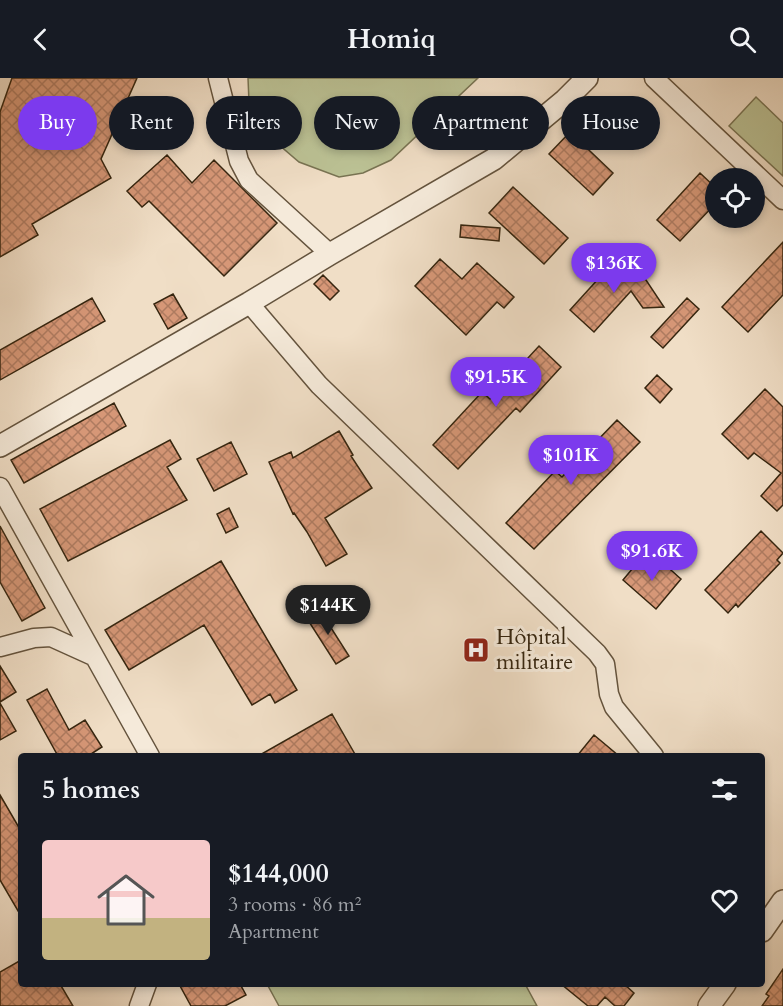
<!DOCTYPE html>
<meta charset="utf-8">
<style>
:root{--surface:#171b24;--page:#20242c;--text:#f1f3f6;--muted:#9ea1a6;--line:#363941;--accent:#7c3aed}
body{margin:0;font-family:Cardo,serif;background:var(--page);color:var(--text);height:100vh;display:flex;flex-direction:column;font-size:22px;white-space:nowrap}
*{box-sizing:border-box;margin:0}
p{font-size:20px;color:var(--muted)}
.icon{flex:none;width:33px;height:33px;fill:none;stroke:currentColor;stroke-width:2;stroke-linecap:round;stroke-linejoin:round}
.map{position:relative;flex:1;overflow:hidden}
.details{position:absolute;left:18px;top:675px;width:747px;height:234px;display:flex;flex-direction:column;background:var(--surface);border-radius:6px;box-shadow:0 3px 9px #0003}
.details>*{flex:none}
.top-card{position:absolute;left:18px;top:18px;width:747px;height:54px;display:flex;gap:12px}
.controls{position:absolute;left:705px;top:90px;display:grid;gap:12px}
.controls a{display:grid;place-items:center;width:60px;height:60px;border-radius:50%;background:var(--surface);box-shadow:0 3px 9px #0003;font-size:30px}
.price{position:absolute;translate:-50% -51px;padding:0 14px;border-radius:21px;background:var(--accent);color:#fff;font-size:20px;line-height:39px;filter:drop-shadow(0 2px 3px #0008)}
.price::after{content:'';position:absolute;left:50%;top:36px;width:18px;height:14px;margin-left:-9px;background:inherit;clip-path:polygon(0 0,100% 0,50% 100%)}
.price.on{background:#222;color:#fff}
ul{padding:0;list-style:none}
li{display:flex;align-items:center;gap:18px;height:150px;padding:0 24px}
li+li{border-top:2px solid var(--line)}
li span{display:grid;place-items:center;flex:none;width:168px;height:120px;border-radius:6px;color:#555}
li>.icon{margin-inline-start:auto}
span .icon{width:72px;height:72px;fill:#fffc;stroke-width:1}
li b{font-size:26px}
h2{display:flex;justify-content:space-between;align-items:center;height:72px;padding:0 24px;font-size:26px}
.pill{padding:0 21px;border-radius:27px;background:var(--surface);box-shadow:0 3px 9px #0003;font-size:21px;line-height:54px}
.pill.on{background:var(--accent);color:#fff}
header{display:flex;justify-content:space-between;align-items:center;height:78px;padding:0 24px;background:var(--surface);font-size:27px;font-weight:800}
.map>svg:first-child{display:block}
.garden{fill:#bbc194;stroke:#787352;stroke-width:1.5}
.building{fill:url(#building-cross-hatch);stroke:#35250f;stroke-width:1.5}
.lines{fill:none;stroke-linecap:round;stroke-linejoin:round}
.minor-casing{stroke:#64533d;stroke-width:21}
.tertiary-casing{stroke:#64533d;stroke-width:24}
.minor{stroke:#f5eada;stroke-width:18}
.tertiary{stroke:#f5eada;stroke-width:21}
.labels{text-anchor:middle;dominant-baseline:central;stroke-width:6;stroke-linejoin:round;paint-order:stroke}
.poi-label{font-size:22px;fill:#35250f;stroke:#f5eada;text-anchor:start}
</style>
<header><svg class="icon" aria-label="back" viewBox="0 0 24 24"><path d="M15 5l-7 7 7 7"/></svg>Homiq<svg class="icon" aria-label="search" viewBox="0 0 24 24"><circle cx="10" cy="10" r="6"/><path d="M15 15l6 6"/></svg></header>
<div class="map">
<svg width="783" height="928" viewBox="0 0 783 928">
<defs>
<pattern id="building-cross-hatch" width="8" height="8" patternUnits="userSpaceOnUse" patternTransform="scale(1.5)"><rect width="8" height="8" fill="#d69777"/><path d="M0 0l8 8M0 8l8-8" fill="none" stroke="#ae7b60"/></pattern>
</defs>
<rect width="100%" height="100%" fill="#f0dec6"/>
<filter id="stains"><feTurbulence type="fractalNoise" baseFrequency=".00333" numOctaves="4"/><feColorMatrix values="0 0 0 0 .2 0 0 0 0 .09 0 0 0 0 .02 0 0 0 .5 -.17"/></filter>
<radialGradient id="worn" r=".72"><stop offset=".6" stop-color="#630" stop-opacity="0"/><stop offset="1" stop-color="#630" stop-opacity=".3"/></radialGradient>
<path class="garden" d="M 248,0 L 478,0 L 391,82 L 363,95 L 339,99 L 299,84 L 271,60 L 249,24 Z
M 756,19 L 783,45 L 783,98 L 729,48 Z
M 267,906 L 525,906 L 537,928 L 279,928 Z"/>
<path class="building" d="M 12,0 L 137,0 L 101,81 L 111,100 L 32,146 L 38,157 L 0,179 L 0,34 Z
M 570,54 L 613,95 L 593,117 L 549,76 Z
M 167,77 L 192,105 L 214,82 L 277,145 L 224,198 L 149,123 L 142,129 L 127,113 Z
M 700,95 L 716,110 L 716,125 L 680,163 L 657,142 Z
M 513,109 L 568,160 L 544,186 L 489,135 Z
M 461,147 L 500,150 L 499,163 L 460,159 Z
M 783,164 L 783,217 L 748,254 L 722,229 Z
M 620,177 L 644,199 L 664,229 L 643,230 L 631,213 L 594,254 L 570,232 Z
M 440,181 L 462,201 L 477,185 L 514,219 L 504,230 L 497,224 L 466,257 L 415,208 Z
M 323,197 L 339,213 L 330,222 L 314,206 Z
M 173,216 L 187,240 L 168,251 L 154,226 Z
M 92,220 L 105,243 L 0,302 L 0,272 Z
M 687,220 L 699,231 L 663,270 L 651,259 Z
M 539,268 L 561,289 L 520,334 L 516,330 L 458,391 L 433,367 L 482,314 L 490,321 Z
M 657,297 L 672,311 L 660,325 L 645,310 Z
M 765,311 L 783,329 L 783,427 L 777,433 L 761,418 L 781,395 L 754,375 L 748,381 L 722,356 Z
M 114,325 L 126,348 L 24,405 L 11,382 Z
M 617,342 L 640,364 L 534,471 L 506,445 L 555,393 L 562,399 Z
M 339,353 L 353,377 L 351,378 L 372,410 L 325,440 L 347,476 L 326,488 L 307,454 L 294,435 L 293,436 L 269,384 L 291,374 L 293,380 Z
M 170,362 L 181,381 L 167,389 L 187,422 L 68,483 L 40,431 Z
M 231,364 L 247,396 L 214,413 L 197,381 Z
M 229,430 L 238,449 L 226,455 L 217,436 Z
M 0,448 L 45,530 L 22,543 L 0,504 Z
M 761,453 L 783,475 L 777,482 L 780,485 L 738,529 L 736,526 L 728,535 L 705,512 Z
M 642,479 L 656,492 L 662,484 L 681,501 L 656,531 L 623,502 Z
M 221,483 L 297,612 L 275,625 L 270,616 L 252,627 L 204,547 L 129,592 L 105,552 Z
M 319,531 L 349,578 L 336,586 L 306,539 Z
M 0,588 L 16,614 L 0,624 Z
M 47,611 L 69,652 L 85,642 L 102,669 L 88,678 L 58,678 L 27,622 Z
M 0,625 L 16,653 L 0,662 Z
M 332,636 L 356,678 L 258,678 Z
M 594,657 L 619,678 L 577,678 Z
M 0,717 L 21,753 L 21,838 L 0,802 Z
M 21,882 L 21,906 L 60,906 L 73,928 L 0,928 L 0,894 Z
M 783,891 L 783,928 L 762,928 L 769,918 L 766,916 Z
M 179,906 L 240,906 L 246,917 L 225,928 L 191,928 Z
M 561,906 L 624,906 L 634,915 L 624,928 L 615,928 L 605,919 L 597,928 L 588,928 Z"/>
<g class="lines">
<defs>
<path id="minor" d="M 218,0 L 239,83 L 249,102 L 330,176
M 654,0 L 783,122
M 249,225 L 319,307 L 597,575 L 605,586 L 609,616 L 614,629 L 654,678
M 0,409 L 150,678
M 0,569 L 34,560 L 51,559 L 93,578
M 139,928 L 147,906"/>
<path id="tertiary" d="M 0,368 L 249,225 L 330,176 L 494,81 L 565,22 L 587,0
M 762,853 L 783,823
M 709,928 L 725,906"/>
</defs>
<use href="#minor" class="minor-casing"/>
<use href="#tertiary" class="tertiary-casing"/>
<use href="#minor" class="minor"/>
<use href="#tertiary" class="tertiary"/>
</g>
<defs>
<symbol id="hospital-square" viewBox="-11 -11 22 22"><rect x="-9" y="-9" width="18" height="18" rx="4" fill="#8f2418" stroke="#f5eada"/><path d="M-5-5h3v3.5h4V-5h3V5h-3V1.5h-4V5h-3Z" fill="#fff"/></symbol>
</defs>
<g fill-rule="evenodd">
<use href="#hospital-square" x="461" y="557" width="30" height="30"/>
</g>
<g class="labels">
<g class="poi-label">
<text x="496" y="559">Hôpital<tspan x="496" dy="25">militaire</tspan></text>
</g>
</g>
<rect width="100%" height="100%" filter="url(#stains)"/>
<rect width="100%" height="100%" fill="url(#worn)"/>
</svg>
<div class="controls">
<a><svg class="icon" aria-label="locate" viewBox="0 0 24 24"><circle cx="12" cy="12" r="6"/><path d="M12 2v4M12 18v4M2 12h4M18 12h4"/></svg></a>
</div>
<b class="price" style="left:614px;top:216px">$136K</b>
<b class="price" style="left:496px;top:330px">$91.5K</b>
<b class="price" style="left:571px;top:408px">$101K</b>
<b class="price" style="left:652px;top:504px">$91.6K</b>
<b class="price on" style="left:328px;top:558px">$144K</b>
<div class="top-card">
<a class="pill on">Buy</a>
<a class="pill">Rent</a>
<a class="pill">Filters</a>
<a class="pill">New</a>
<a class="pill">Apartment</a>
<a class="pill">House</a>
</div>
<section class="details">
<h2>5 homes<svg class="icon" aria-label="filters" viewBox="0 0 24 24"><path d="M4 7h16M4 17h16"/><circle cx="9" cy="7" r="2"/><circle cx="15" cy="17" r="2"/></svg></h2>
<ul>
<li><span style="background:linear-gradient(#f6c9c9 65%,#c2b280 0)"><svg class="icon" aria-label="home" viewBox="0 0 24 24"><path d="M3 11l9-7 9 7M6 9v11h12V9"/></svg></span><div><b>$144,000</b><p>3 rooms · 86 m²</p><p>Apartment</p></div><svg class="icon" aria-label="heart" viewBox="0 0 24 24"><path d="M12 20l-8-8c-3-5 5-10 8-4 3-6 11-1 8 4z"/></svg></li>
</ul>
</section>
</div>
